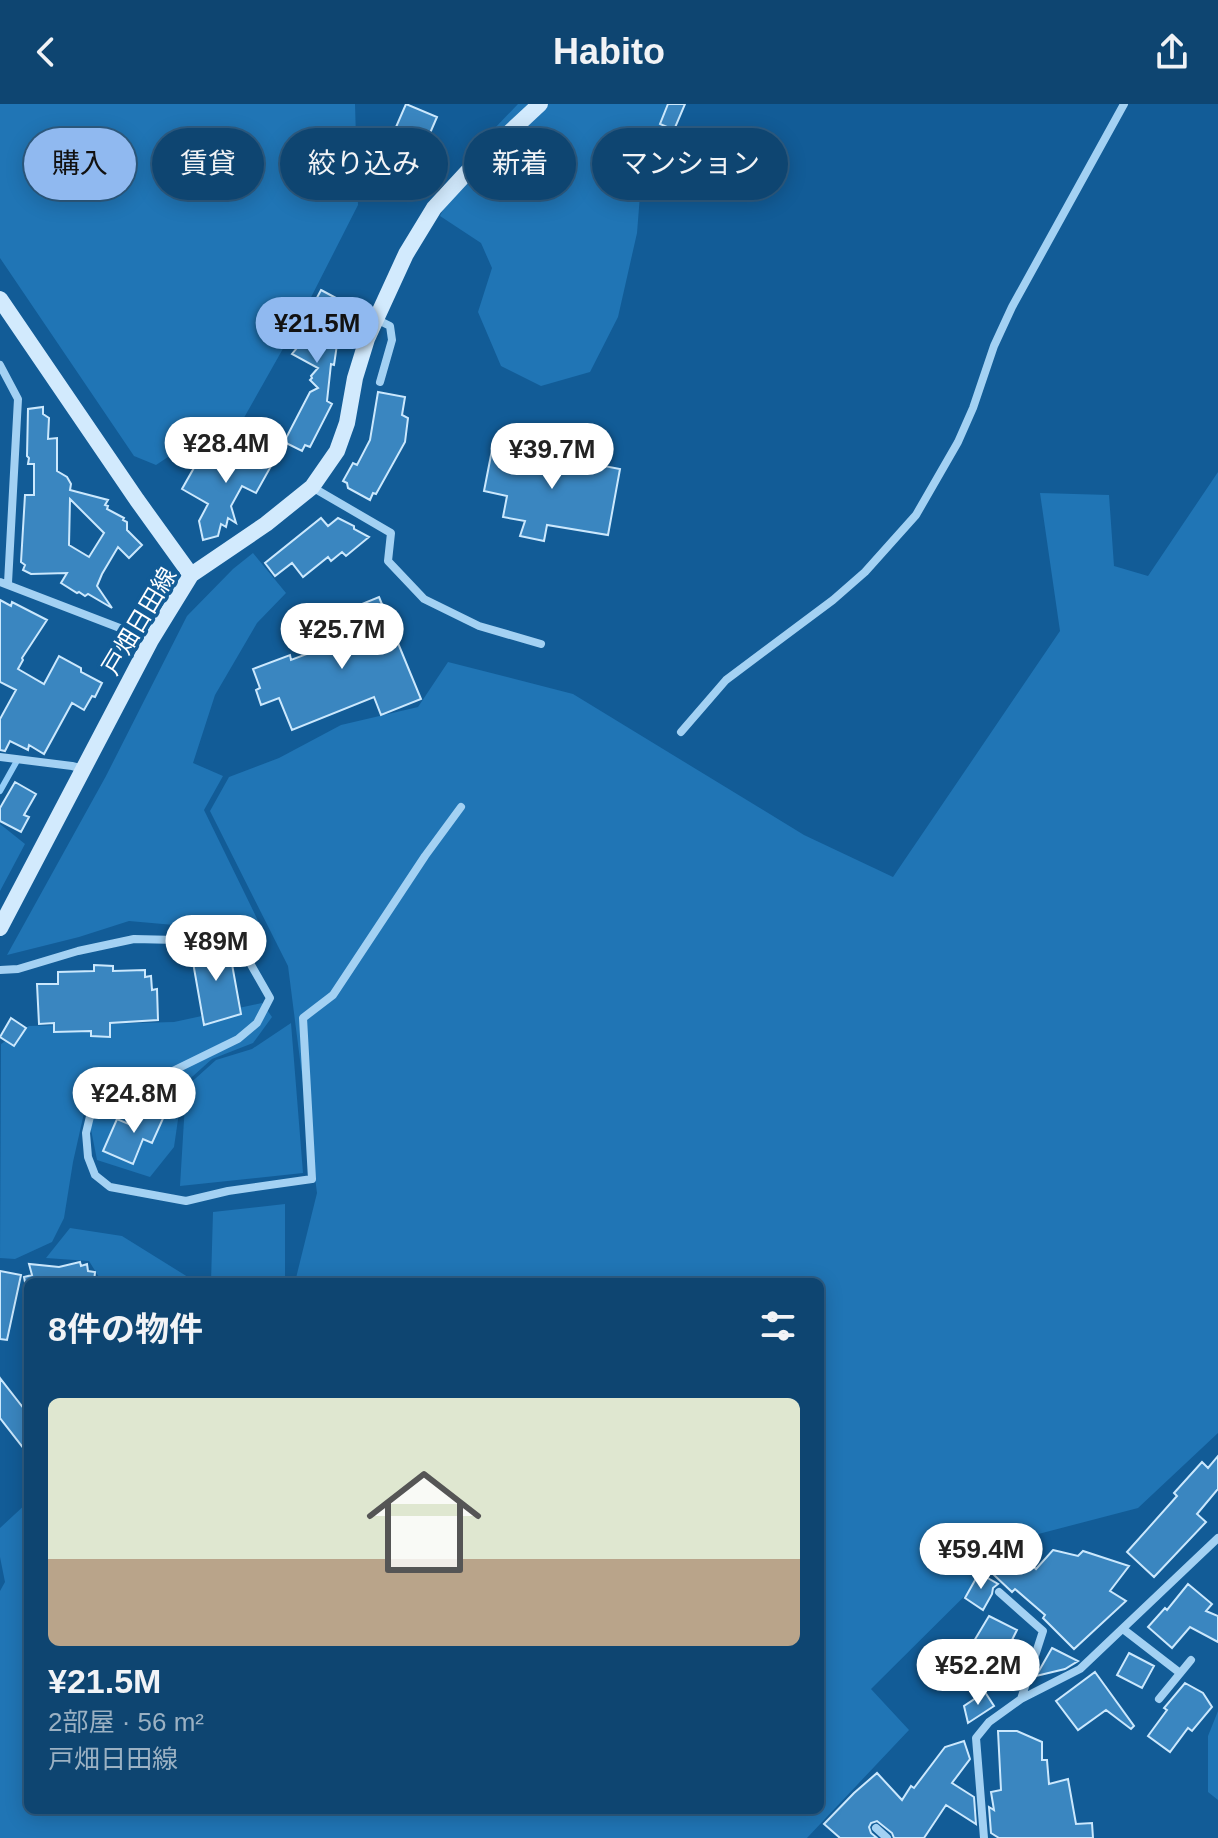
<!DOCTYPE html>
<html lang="ja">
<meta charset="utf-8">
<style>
:root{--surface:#0e4571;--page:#1c4f79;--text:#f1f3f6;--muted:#9bb1c3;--line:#2e5d84;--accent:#90b9f0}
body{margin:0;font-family:Helvetica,"Noto Sans JP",sans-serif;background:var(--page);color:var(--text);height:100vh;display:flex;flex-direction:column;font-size:30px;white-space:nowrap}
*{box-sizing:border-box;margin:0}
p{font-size:26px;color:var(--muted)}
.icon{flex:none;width:44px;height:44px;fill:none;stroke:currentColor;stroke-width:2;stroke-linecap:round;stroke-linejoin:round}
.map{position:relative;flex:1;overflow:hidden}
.sheet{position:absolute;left:24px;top:1174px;width:800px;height:536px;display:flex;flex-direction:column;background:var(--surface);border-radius:12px;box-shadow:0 4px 20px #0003,0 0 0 2px var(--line)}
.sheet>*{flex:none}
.top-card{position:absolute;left:24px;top:24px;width:800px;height:72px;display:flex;gap:16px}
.price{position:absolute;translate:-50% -68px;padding:0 18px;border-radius:28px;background:#fff;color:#222;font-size:26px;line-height:52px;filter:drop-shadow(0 2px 4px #0008)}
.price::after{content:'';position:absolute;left:50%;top:48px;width:24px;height:18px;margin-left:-12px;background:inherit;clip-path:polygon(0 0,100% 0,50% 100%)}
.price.on{background:var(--accent);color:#111}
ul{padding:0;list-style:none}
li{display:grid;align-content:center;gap:16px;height:424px;padding:0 24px}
li span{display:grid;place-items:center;height:248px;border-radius:12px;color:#555}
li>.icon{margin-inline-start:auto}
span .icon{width:144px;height:144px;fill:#fffc;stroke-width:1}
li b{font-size:34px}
h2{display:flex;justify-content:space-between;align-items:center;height:96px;padding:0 24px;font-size:34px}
.chip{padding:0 28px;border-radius:36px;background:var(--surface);box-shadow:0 4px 20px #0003,0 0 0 2px var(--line);font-size:28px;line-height:72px}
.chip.on{background:var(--accent);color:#111}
header{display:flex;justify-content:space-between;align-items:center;height:104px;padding:0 24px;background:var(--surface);font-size:36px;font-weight:600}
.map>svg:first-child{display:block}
.green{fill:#2075b5}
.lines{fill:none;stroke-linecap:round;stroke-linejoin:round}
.stream{stroke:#94cdf7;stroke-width:6}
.building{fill:#3a86c0;stroke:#cbe8fd;stroke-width:2;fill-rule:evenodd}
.street{stroke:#a3d1f3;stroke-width:8}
.secondary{stroke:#d2eafd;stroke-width:16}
.labels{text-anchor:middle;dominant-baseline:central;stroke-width:7;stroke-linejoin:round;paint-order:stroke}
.street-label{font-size:24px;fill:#fff;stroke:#125c97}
</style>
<header><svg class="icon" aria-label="back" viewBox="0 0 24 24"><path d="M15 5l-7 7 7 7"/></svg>Habito<svg class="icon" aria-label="share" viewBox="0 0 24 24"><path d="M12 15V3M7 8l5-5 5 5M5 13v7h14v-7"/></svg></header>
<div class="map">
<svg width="1218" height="1734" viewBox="0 0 1218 1734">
<rect width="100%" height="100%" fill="#125c97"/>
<path class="green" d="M 0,0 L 355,0 L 358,101 L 302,211 L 228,342 L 180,345 L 156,361 L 134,352 L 0,154 Z
M 518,0 L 678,0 L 640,91 L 637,129 L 618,213 L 590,268 L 541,282 L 501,262 L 478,208 L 492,164 L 481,139 L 440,112 L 471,49 Z
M 1218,368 L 1218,1329 L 1138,1404 L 1023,1434 L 871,1585 L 909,1626 L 807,1734 L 0,1734 L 0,1487 L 5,1478 L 0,1453 L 0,1424 L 28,1398 L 28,1706 L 820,1706 L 820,1178 L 295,1178 L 317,1089 L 288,862 L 210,707 L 229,673 L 279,654 L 341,621 L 418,603 L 448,558 L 573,590 L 804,731 L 893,773 L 1060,527 L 1040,389 L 1109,391 L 1114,462 L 1148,472 Z
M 253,449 L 286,489 L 257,519 L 215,591 L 193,659 L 223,672 L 204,706 L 264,829 L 129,817 L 79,833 L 7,851 L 106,672 L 187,512 L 233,465 Z
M 0,720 L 25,740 L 0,787 Z
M 262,899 L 272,913 L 253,939 L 212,955 L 183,981 L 174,1043 L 150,1073 L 97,1056 L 86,1000 L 73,1058 L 64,1114 L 52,1138 L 15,1155 L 0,1154 L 1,940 L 29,922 L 174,918 Z
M 291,919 L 303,1069 L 180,1082 L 186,983 L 216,956 L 252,945 Z
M 285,1100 L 285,1178 L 211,1178 L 213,1108 Z
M 70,1124 L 122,1132 L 196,1178 L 102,1178 L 89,1157 L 46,1154 Z
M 1218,1607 L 1218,1696 L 1208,1688 L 1208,1632 Z"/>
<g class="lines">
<path class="stream" d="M 0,687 L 18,655"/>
</g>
<path class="building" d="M 406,0 L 437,13 L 404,89 L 373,76 Z
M 668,0 L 685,0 L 674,26 L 660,20 Z
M 321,186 L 351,202 L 340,220 L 334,261 L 331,260 L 327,297 L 332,300 L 310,343 L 305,341 L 302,347 L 284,338 L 310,288 L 318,284 L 310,276 L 312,274 L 311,272 L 318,264 L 292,250 L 296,245 L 294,243 L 299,237 L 297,235 L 302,228 L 300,226 Z
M 378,288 L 405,293 L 402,311 L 408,314 L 405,338 L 376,390 L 373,389 L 370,396 L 348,384 L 347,379 L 343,377 L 353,359 L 357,361 L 370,336 Z
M 43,303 L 43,310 L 49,314 L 48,335 L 57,334 L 57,367 L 67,373 L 71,380 L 70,386 L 108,396 L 105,401 L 108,402 L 107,405 L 124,414 L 123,416 L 127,418 L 127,426 L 142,441 L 129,454 L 118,443 L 102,470 L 97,482 L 112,504 L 88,490 L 85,492 L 79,488 L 77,489 L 61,479 L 67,469 L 31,470 L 23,466 L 25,461 L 21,458 L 25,391 L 34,391 L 34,360 L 28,360 L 29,354 L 27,352 L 28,305 ZM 70,395 L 104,429 L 89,453 L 69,441 Z
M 243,337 L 275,355 L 256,389 L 242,382 L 231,402 L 236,419 L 228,414 L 226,423 L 221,420 L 218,432 L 203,436 L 199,417 L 208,400 L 182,385 L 199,355 L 205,359 L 211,350 L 230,361 Z
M 493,341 L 620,365 L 608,431 L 547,421 L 544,437 L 520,432 L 525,417 L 503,413 L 507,392 L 484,387 Z
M 321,414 L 328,422 L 338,414 L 354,422 L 354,425 L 369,433 L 346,452 L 342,448 L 331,457 L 328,453 L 303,473 L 292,459 L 275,472 L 265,459 Z
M 379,493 L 421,595 L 381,611 L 374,593 L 292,626 L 279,594 L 261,601 L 256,586 L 260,584 L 253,565 L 290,551 L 291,556 L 331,541 L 325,525 L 344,519 L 340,509 Z
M 0,496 L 11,502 L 12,498 L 47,516 L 22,554 L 23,556 L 18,565 L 44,580 L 59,552 L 81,564 L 81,568 L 102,579 L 95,593 L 92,592 L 84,606 L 72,599 L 44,650 L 29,641 L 28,646 L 10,637 L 5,647 L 0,646 L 0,615 L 16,586 L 0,578 Z
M 15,678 L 36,690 L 24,711 L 29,713 L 21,728 L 0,717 L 0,704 Z
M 228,838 L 241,910 L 204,921 L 191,847 L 218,839 Z
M 94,861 L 113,862 L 113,867 L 145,866 L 145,873 L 151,872 L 152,886 L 157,885 L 158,916 L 110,919 L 110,933 L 91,932 L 91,927 L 54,928 L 54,919 L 39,920 L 37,880 L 58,880 L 58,868 L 94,867 Z
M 11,914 L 26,924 L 14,942 L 0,933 Z
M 149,1002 L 165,1010 L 152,1039 L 143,1035 L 133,1060 L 103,1047 L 117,1015 L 131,1021 L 137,1007 L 145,1010 Z
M 80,1158 L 81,1162 L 87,1160 L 88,1167 L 95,1168 L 94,1178 L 25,1178 L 24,1173 L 32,1171 L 29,1160 L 59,1163 Z
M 0,1167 L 21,1171 L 7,1236 L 0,1235 Z
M 0,1274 L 28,1310 L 28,1350 L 0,1314 Z
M 1218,1352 L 1218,1385 L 1197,1410 L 1206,1418 L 1154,1473 L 1127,1448 L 1177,1392 L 1174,1389 L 1202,1358 L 1208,1364 Z
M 1053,1446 L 1078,1452 L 1083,1447 L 1129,1462 L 1110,1487 L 1126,1497 L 1074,1545 L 1043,1514 L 1045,1511 L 1015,1485 L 1012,1488 L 994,1471 L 1016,1447 L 1036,1465 Z
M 979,1469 L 998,1480 L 993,1484 L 992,1490 L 983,1506 L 965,1494 Z
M 1188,1480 L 1212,1500 L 1206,1507 L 1218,1512 L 1218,1538 L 1190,1523 L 1172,1544 L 1148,1523 L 1165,1504 L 1167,1506 Z
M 989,1512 L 1017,1526 L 999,1562 L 968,1547 Z
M 1052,1544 L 1078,1557 L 1065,1565 L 1036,1572 Z
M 1129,1549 L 1154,1562 L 1142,1584 L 1117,1571 Z
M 1095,1568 L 1134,1622 L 1131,1625 L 1106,1606 L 1078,1626 L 1056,1597 Z
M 1185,1579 L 1203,1589 L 1212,1603 L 1192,1627 L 1188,1624 L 1170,1648 L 1148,1632 L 1167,1606 L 1164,1604 Z
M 985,1588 L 994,1602 L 968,1619 L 964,1602 Z
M 998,1627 L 1017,1627 L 1042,1638 L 1042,1656 L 1047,1656 L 1049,1680 L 1068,1675 L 1076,1720 L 1092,1719 L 1093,1734 L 999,1734 L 991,1729 L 989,1703 L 994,1706 L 991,1688 L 1001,1686 Z
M 964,1637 L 970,1655 L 952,1679 L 974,1693 L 976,1720 L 946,1701 L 924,1734 L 894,1734 L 892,1729 L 877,1717 L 871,1719 L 869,1723 L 871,1729 L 877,1734 L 840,1734 L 824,1720 L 854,1689 L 877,1669 L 902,1696 L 911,1682 L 914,1684 L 945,1643 Z"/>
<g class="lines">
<path class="street" d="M 376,215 L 390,222 L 392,236 L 380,278
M 0,261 L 18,295 L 8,479
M 312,383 L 391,429 L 388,457 L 424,495 L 479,522 L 541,540
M 0,478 L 151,536
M 681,628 L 726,576 L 833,496 L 865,468 L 916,411 L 958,338 L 973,304 L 994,242 L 1012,203 L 1124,0
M 0,653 L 72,662 L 84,665
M 0,866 L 18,865 L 78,847 L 134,835 L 177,836 L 232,831 L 242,845 L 270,894 L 257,919 L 238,935 L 140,983 L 93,1000 L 86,1029 L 88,1053 L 95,1071 L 110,1083 L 186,1097 L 228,1087 L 312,1075 L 303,914 L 333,891 L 425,752 L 461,703
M 999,1488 L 1043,1527 L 1021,1595
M 1123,1525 L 1180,1569
M 1159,1595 L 1191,1556
M 876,1724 L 887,1734
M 984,1734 L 976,1634 L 989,1618 L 1021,1595 L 1080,1565 L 1218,1434"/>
<path class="secondary" d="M 0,195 L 137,396 L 191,471
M 0,824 L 151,536 L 191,471 L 266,420 L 312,383 L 337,347 L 347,319 L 355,274 L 367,235 L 406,150 L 434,104 L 470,65 L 540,0"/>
</g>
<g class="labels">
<g class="street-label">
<text transform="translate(139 517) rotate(-59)">戸畑日田線</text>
</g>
</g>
</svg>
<b class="price on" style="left:317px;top:261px">¥21.5M</b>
<b class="price" style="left:226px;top:381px">¥28.4M</b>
<b class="price" style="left:552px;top:387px">¥39.7M</b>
<b class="price" style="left:342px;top:567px">¥25.7M</b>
<b class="price" style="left:216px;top:879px">¥89M</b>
<b class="price" style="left:134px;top:1031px">¥24.8M</b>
<b class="price" style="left:981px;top:1487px">¥59.4M</b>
<b class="price" style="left:978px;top:1603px">¥52.2M</b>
<div class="top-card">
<a class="chip on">購入</a>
<a class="chip">賃貸</a>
<a class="chip">絞り込み</a>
<a class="chip">新着</a>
<a class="chip">マンション</a>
</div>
<section class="sheet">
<h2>8件の物件<svg class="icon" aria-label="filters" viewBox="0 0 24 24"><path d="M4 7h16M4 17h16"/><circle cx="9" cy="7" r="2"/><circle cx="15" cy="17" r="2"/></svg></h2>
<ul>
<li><span style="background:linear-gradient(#dfe7d0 65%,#b9a48a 0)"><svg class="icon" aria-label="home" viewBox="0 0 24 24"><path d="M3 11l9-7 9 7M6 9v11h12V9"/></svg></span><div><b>¥21.5M</b><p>2部屋 · 56 m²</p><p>戸畑日田線</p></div></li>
</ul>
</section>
</div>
